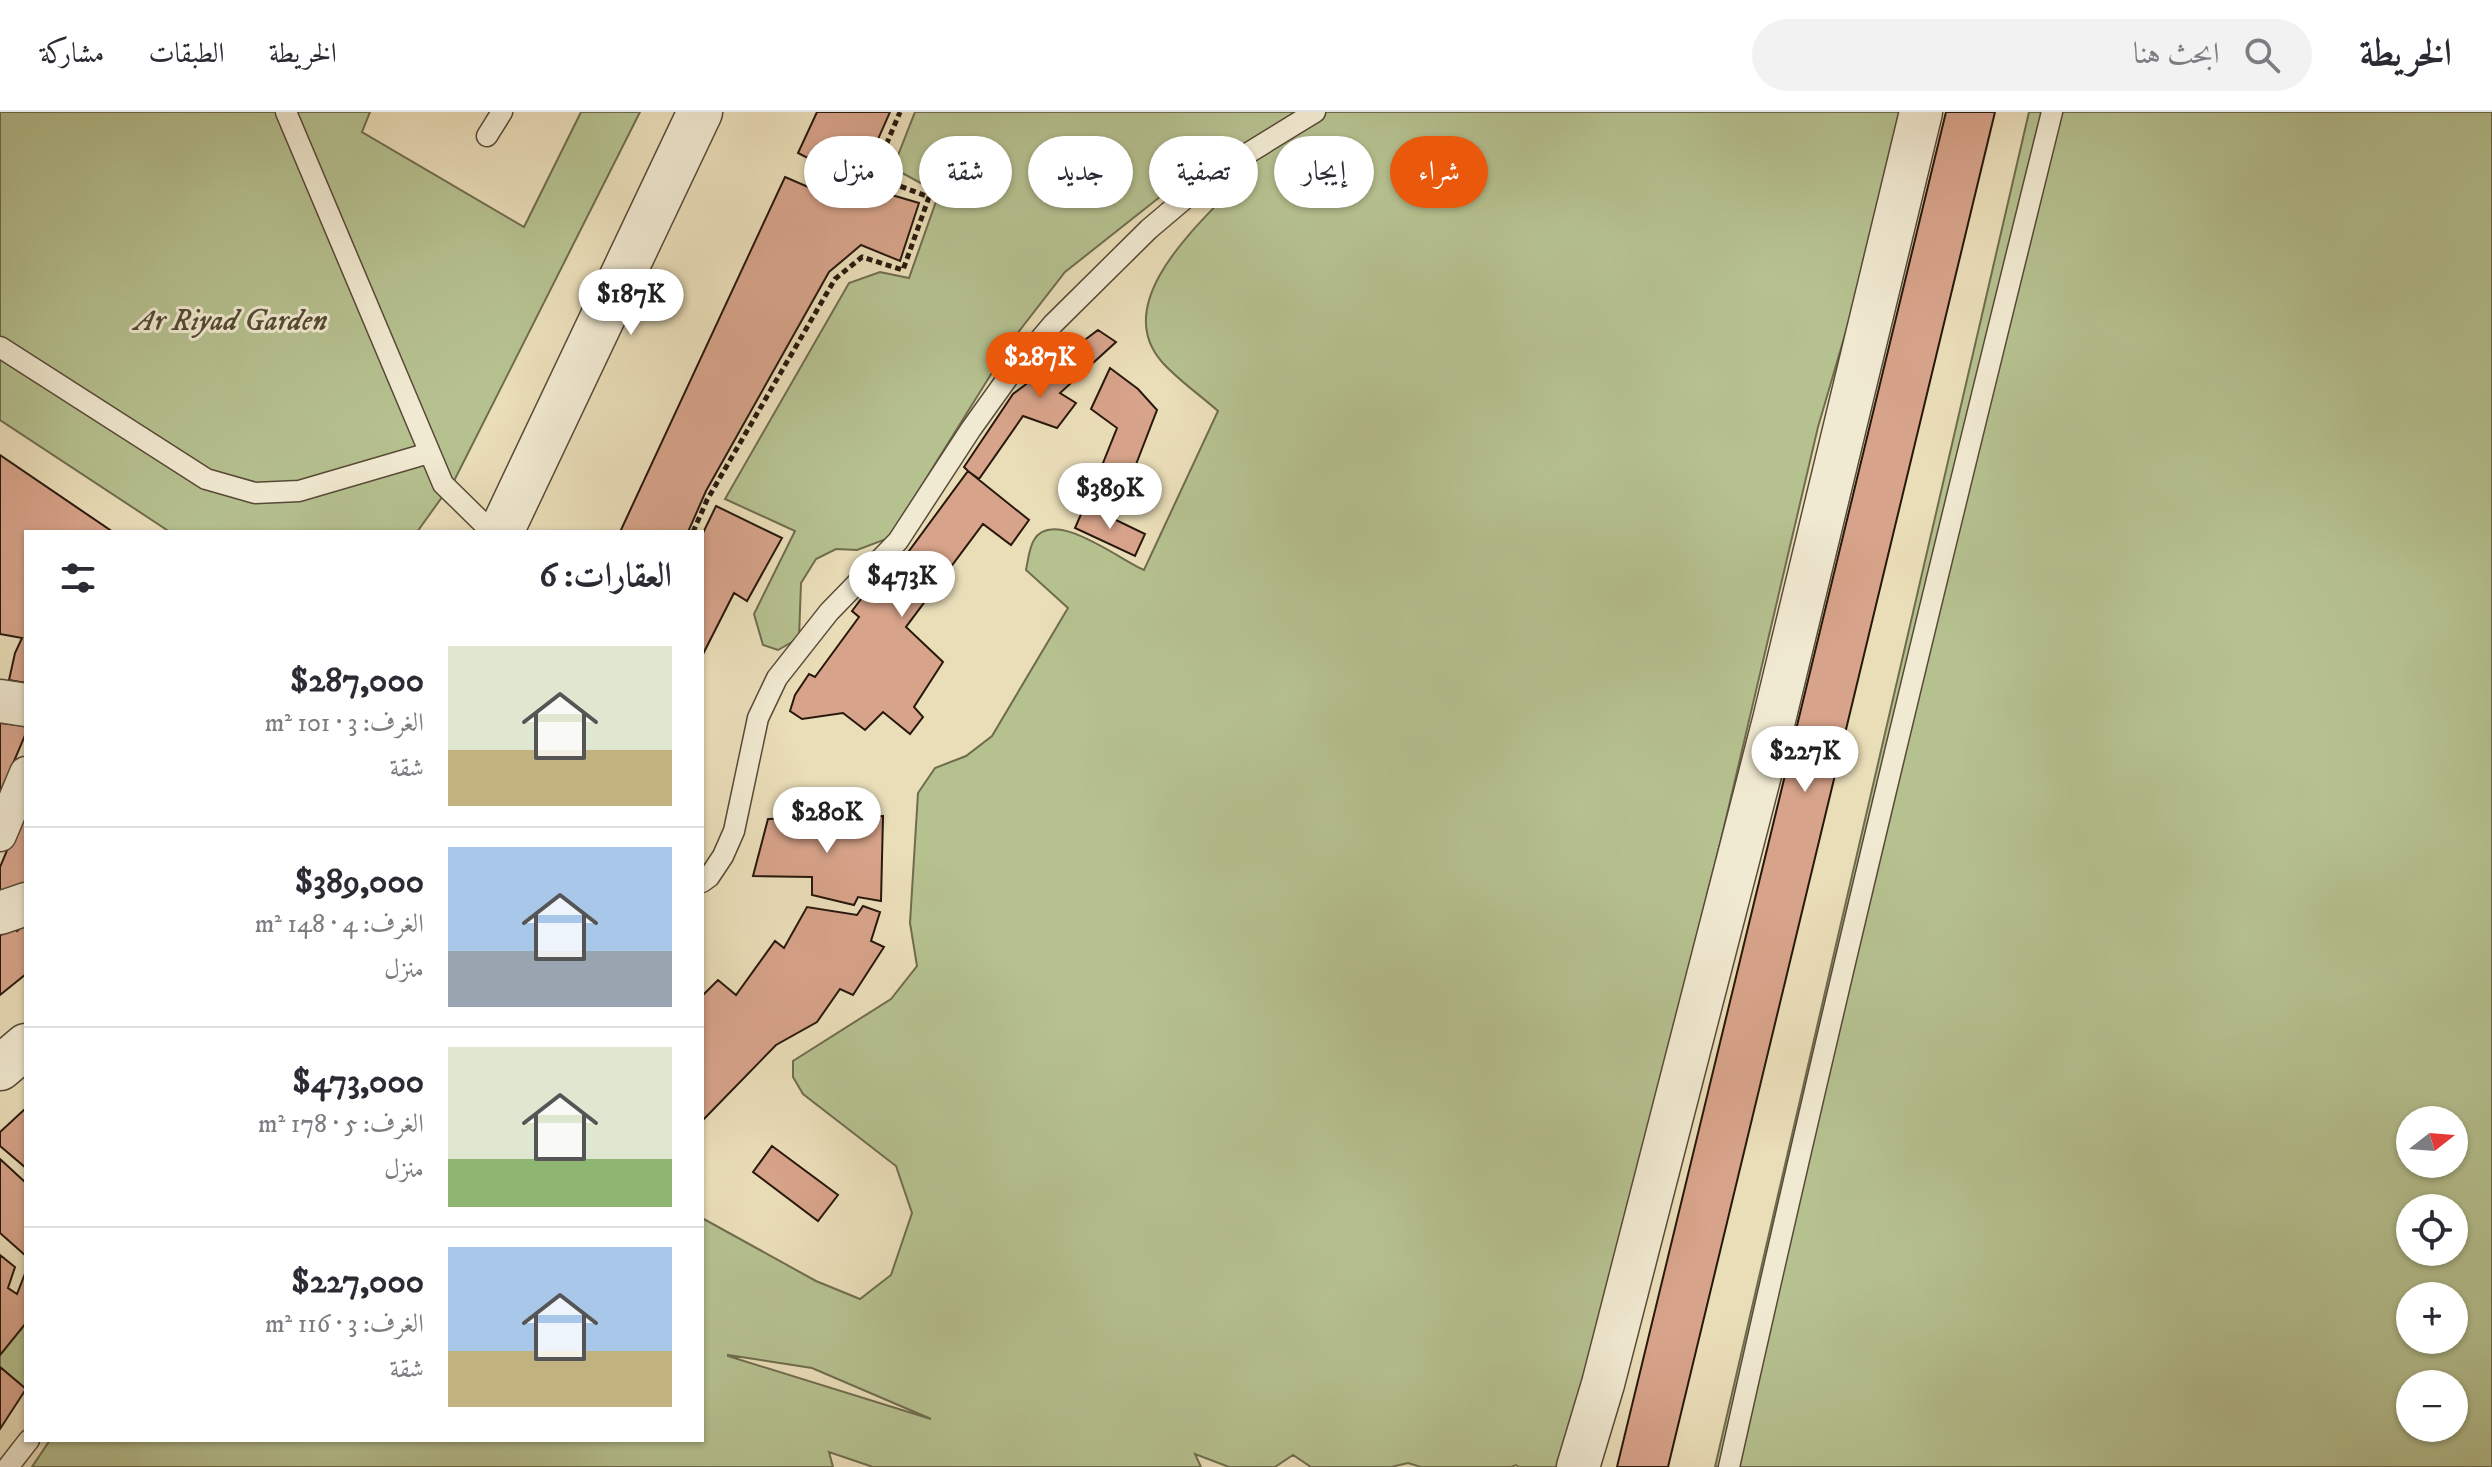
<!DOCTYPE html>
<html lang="ar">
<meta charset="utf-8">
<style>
:root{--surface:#fff;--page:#f2f2f3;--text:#2b2b33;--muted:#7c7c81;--line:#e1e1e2;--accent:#ea580c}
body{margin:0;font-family:"IM FELL DW Pica",Amiri,serif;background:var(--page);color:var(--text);direction:rtl;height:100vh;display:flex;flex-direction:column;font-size:30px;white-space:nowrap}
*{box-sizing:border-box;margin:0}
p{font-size:26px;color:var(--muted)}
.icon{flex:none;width:44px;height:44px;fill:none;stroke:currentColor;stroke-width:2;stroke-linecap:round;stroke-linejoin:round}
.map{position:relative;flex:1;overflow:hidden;direction:ltr}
.drawer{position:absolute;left:24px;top:418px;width:680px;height:912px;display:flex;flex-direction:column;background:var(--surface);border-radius:0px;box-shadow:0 2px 6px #0004;direction:rtl}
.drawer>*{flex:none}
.hud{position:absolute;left:728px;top:24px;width:760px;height:72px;direction:rtl;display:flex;gap:16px}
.needle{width:52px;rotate:73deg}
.fabs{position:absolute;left:2396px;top:994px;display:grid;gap:16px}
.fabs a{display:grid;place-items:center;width:72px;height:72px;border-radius:50%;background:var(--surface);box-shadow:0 2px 6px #0004;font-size:40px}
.price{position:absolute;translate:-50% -68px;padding:0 18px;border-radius:28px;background:#fff;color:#222;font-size:26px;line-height:52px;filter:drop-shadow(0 2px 4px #0008)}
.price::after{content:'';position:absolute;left:50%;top:48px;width:24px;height:18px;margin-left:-12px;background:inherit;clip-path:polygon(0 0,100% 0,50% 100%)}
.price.on{background:var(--accent);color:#fff}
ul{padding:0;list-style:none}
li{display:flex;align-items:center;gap:24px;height:200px;padding:0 32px}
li+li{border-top:2px solid var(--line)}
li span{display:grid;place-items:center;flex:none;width:224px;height:160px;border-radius:0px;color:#555}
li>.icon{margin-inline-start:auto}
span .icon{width:96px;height:96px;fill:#fffc;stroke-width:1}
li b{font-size:34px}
h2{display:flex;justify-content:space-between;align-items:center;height:96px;padding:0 32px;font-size:34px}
.chip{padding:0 28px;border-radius:36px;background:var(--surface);box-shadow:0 2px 6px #0004;font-size:28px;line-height:72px}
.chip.on{background:var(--accent);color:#fff}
header{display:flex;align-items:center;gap:48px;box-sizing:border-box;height:112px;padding:0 40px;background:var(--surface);border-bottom:2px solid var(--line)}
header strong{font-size:38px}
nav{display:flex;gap:44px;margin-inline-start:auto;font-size:28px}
.search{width:560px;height:72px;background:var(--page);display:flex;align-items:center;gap:20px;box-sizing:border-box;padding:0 28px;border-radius:44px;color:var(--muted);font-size:30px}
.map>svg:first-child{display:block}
.green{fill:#b6c190;stroke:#6f6c4e;stroke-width:2;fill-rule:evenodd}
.building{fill:#d7a38a;stroke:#28180c;stroke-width:2}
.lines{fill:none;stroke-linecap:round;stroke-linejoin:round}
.service-casing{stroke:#584a37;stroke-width:23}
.pedestrian-casing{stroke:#584a37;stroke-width:35}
.minor-casing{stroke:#584a37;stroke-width:45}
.tertiary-casing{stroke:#584a37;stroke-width:47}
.path{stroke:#28180c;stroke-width:5;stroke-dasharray:6 4;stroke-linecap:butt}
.service{stroke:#f1ead2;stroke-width:20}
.pedestrian{stroke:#f1ead2;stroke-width:32}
.minor{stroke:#f1ead2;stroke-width:42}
.tertiary{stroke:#f1ead2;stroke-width:44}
.labels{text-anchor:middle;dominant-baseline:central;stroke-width:6;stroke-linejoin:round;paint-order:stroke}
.park-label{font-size:30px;font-style:italic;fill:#534b34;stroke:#f1ead2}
</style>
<header>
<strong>الخريطة</strong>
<div class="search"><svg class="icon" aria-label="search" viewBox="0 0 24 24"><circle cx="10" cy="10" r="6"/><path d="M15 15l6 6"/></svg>ابحث هنا</div>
<nav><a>الخريطة</a><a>الطبقات</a><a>مشاركة</a></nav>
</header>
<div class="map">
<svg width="2492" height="1355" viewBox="0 0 2492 1355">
<rect width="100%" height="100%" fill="#eadeb9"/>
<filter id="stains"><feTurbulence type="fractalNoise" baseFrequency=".0025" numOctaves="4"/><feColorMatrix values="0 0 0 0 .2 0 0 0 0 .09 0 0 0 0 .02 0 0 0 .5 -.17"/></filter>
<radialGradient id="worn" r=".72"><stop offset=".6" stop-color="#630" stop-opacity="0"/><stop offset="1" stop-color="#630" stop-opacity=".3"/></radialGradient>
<path class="green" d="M 0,0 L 370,0 L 362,20 L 524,115 L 581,0 L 640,0 L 455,367 L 417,420 L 170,420 L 0,308 Z
M 915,0 L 1910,0 L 1818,315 L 1720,732 L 1585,1265 L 1557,1355 L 1519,1355 L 1516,1353 L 1511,1355 L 1421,1355 L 1408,1351 L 1391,1355 L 1311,1355 L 1293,1343 L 1275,1355 L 1229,1355 L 1195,1342 L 1201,1355 L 873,1355 L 829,1340 L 833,1355 L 32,1355 L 50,1328 L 702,1328 L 702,1106 L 816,1169 L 860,1187 L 891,1163 L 912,1101 L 896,1054 L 803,982 L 793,965 L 793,949 L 891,887 L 917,854 L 910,811 L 918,681 L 935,656 L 966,644 L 992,624 L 1068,496 L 1026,458 C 1028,449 1029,436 1034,428 C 1053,395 1120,448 1144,458 L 1218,299 C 1200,283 1178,268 1162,250 C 1109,190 1200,111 1239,70 L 1223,35 L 1065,160 L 1013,227 L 889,426 L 857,438 L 836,437 L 816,447 L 801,471 L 799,526 L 778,538 L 763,533 L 754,502 L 795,419 L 725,387 L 849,171 L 880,160 L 909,166 L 939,81 L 893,56 ZM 728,1243 L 812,1256 L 931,1307 L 728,1244 Z
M 2029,0 L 2492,0 L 2492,1355 L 1715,1355 ZM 2410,1008 L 2454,1008 L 2454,1052 L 2410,1052 ZM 2410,1096 L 2454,1096 L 2454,1140 L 2410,1140 ZM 2410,1184 L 2454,1184 L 2454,1228 L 2410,1228 ZM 2410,1272 L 2454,1272 L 2454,1316 L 2410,1316 Z
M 26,1211 L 26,1277 L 0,1255 L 0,1243 Z"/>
<path class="building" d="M 817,0 L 890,0 L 864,59 L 837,47 L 831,58 L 798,41 Z
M 1946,0 L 1995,0 L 1668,1355 L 1617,1355 Z
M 785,65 L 852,94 L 861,74 L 919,91 L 900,149 L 861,133 L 829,160 L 706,379 L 688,420 L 620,420 Z
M 1098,218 L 1116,230 L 1060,281 L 1076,291 L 1057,316 L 1023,304 L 979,367 L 968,359 L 964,355 L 1013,282 Z
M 1110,256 L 1138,277 L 1157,298 L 1128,373 L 1101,356 L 1117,316 L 1091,297 Z
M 0,343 L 113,420 L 26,420 L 26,571 L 9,568 L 15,541 L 22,526 L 0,522 Z
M 968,359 L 1029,408 L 1011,433 L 983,412 L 906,515 L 943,550 L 914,595 L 923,605 L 910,622 L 883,600 L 865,618 L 843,601 L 802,607 L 790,599 L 795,583 L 809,562 L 815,565 L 859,505 L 852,499 L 884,457 L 892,462 Z
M 1085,393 L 1145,422 L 1135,444 L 1075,416 Z
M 716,394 L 782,426 L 747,489 L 734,481 L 702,544 L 702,423 Z
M 0,611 L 26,614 L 26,621 L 0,682 Z
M 26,693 L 26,772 L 0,780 L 0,755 Z
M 883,704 L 881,789 L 858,785 L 854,793 L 812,783 L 812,765 L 753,764 L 768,707 Z
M 863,794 L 880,800 L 871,829 L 884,835 L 853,883 L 840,877 L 817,910 L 776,933 L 702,1009 L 702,884 L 718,868 L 736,883 L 775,829 L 784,836 L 807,795 L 857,803 Z
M 26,811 L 26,862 L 0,883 L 0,824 L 12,813 L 17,819 Z
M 26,996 L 26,1056 L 0,1034 L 0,1020 Z
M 772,1034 L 838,1083 L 818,1109 L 753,1060 Z
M 0,1047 L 26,1071 L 26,1144 L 0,1121 Z
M 0,1143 L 15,1155 L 8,1176 L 17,1182 L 26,1159 L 26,1211 L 0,1243 Z
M 0,1255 L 26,1277 L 0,1317 Z"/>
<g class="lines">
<defs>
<path id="service" d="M 286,0 L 443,372 L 492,420
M 487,24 L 502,0
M 0,235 L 206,367 L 255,381 L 299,379 L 429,341
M 702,770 L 709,765 L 723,744 L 734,719 L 758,606 L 777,566 L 829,500 L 898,429 L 971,317 L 1009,264 L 1053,212 L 1149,117 L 1214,62 L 1315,0
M 8,1355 L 29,1328
M 1729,1355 C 1830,902 1940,451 2052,0"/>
<path id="pedestrian" d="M 0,723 L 26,661"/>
<path id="minor" d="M 0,589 L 26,593
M 0,801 L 26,792
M 1578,1355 L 1603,1272 L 1774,608 L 1921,0"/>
<path id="tertiary" d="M 501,420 L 700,0
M 0,956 L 26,934"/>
</defs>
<use href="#service" class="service-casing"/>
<use href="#pedestrian" class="pedestrian-casing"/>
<use href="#minor" class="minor-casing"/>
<use href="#tertiary" class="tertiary-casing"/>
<path class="path" d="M 693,420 L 707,388 L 835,167 L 862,145 L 903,158 L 929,85 L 873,64 L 900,0"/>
<use href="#service" class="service"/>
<use href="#pedestrian" class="pedestrian"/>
<use href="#minor" class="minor"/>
<use href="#tertiary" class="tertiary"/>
</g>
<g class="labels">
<g class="park-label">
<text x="231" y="209">Ar Riyad Garden</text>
</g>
</g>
<rect width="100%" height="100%" filter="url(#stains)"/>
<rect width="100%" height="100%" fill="url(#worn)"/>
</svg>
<div class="fabs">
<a><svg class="needle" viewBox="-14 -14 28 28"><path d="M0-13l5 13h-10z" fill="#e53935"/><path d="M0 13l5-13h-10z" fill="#7c7c81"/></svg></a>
<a><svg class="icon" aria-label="locate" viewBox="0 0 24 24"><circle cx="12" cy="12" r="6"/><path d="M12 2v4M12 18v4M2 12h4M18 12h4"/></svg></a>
<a>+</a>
<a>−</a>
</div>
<b class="price" style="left:631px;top:225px">$187K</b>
<b class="price on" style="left:1040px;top:288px">$287K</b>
<b class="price" style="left:1110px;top:419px">$389K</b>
<b class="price" style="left:902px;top:507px">$473K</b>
<b class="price" style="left:1805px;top:682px">$227K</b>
<b class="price" style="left:827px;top:743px">$280K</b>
<div class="hud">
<a class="chip on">شراء</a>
<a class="chip">إيجار</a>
<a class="chip">تصفية</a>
<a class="chip">جديد</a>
<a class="chip">شقة</a>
<a class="chip">منزل</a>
</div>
<section class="drawer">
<h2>العقارات: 6<svg class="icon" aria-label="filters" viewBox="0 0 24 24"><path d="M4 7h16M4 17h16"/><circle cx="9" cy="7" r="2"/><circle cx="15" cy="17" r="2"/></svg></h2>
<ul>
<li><span style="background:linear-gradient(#dfe7d0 65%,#c2b280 0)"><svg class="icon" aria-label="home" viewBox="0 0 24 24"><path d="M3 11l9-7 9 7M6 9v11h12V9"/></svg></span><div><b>$287,000</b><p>الغرف: 3 · 101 m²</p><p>شقة</p></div></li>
<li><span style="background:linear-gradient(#a9c7e8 65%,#9aa5b1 0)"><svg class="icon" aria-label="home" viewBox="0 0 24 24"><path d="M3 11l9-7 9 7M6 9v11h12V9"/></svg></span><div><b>$389,000</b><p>الغرف: 4 · 148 m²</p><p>منزل</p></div></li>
<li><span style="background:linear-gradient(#dfe7d0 70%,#8fb573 0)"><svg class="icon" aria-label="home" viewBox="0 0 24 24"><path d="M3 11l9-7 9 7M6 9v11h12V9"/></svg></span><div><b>$473,000</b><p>الغرف: 5 · 178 m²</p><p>منزل</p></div></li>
<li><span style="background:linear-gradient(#a9c7e8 65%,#c2b280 0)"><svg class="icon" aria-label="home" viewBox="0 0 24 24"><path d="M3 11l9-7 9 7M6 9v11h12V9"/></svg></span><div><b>$227,000</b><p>الغرف: 3 · 116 m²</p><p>شقة</p></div></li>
</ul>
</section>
</div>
